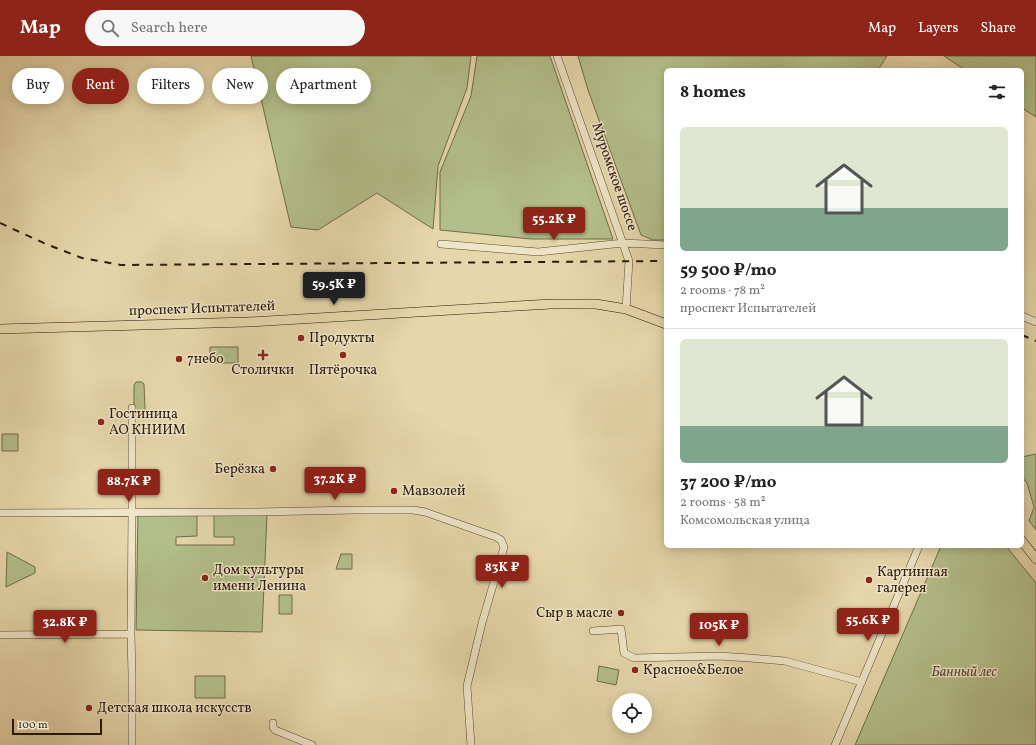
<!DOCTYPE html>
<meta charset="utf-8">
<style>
:root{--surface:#fff;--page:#f6f6f6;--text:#202124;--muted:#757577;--line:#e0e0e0;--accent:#8f2418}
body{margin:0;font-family:Vollkorn,serif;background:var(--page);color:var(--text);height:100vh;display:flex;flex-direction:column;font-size:15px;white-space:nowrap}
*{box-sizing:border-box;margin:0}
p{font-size:13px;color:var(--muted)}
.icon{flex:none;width:22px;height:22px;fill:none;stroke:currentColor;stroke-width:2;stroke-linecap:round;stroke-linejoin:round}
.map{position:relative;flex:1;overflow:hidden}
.panel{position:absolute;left:664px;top:12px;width:360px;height:480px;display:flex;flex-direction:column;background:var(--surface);border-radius:6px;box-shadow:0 2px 10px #0003}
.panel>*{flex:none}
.top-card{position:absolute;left:12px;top:12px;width:380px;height:36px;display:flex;gap:8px}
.fabs{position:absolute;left:612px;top:637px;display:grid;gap:8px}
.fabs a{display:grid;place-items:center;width:40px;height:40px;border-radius:50%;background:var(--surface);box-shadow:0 2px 10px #0003;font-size:20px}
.scale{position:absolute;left:12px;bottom:10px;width:90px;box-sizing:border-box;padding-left:4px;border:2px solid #2b190b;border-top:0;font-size:11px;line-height:14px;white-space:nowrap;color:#2b190b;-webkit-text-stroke:3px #efe5c8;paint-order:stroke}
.price{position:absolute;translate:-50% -34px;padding:0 9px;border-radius:4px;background:var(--accent);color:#fff;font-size:13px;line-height:26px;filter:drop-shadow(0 1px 2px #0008)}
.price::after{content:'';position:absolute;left:50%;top:24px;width:12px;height:9px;margin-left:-6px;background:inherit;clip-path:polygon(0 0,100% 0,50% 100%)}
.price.current{background:#222;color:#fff}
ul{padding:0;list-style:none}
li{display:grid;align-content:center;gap:8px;height:212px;padding:0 16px}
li+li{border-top:1px solid var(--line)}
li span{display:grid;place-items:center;height:124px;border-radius:6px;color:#555}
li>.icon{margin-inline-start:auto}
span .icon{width:72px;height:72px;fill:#fffc;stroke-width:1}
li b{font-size:17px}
h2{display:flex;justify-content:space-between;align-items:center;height:48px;padding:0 16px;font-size:17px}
.chip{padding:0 14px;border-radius:18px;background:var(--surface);box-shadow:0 2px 10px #0003;font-size:14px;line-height:36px}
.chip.current{background:var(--accent);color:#fff}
header{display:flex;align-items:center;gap:24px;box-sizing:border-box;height:56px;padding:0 20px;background:var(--accent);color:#fff}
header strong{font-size:19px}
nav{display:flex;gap:22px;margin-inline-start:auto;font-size:14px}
.search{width:280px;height:36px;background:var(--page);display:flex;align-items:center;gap:10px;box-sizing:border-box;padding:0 14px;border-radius:22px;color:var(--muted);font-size:15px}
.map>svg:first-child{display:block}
.green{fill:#b3bf8a;stroke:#6f6c4a}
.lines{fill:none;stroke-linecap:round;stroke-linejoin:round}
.minor-casing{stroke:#5a4833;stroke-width:8}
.major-casing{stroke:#2b190b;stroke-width:10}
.minor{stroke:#efe5c8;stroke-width:7}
.major{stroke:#e6d7aa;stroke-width:9}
.rail{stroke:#2b190b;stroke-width:2;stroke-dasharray:7 7;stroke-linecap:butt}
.poi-dot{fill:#8f2418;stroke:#efe5c8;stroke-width:1.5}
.labels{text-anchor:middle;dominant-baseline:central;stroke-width:3;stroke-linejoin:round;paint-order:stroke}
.street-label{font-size:14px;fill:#2b190b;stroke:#efe5c8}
.poi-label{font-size:14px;fill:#2b190b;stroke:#efe5c8;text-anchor:start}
.park-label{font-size:14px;font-style:italic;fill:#544b31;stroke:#efe5c8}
</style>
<header>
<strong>Map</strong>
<div class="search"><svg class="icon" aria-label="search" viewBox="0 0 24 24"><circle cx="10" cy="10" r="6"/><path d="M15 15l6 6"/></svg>Search here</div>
<nav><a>Map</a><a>Layers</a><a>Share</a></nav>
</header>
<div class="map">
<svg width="1036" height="689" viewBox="0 0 1036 689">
<rect width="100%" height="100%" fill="#e6d7aa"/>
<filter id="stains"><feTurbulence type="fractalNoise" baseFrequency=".005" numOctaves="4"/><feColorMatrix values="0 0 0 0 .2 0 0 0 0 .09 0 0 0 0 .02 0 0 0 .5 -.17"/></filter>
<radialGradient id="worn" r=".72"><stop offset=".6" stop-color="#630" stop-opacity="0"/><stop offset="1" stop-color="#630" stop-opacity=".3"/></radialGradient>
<path class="green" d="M 251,0 L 471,0 L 467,32 L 438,110 L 433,173 L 377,137 L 318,174 L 291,171 Z
M 477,0 L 550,0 L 613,183 L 531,183 L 440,174 L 440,116 L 471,40 Z
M 578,0 L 887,0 L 878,14 L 666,14 L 666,184 L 653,184 L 641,179 L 588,34 Z
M 944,0 L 1036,0 L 1036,61 L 1022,52 L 1022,14 L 965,14 Z
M 210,291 L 238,291 L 238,307 L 210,307 Z
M 136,326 L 142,326 L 144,328 L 145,353 L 142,356 L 137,356 L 134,353 L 134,329 Z
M 2,378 L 18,378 L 18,395 L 2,395 Z
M 1036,398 L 1036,474 L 1029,465 L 1034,451 L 1027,427 L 1022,421 L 1022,401 Z
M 138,458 L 197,458 L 197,480 L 176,481 L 176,489 L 234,489 L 234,481 L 214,481 L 214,459 L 267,458 L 262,576 L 136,574 Z
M 941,490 L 1006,490 L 1036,527 L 1036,689 L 855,689 Z
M 7,496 L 35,511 L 35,517 L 6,531 Z
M 341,498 L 352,498 L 352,513 L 336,513 Z
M 279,539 L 292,539 L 292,558 L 279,558 Z
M 599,610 L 619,614 L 616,629 L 597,625 Z
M 195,620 L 225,620 L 225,642 L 195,642 Z"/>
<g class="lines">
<defs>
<path id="minor" d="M 557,0 L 629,205 L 626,253
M 441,188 L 538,196 L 623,187 L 666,189
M 1022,260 L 1036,266
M 132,352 L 132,456 L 131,578 L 132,619 L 132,689
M 0,457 L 257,456 L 355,454 L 413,454 L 425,456 L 496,481 L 501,484 L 504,491 L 482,567 L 467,630 L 471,689
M 593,575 L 621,573 L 624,597 L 634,602 L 718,600 L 750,602 L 785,605 L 862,626
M 0,579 L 131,578
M 273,667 L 273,671 L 275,674 L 312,689
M 835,689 L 919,490"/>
<path id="major" d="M 0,273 L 248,266 L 551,248 L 596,248 L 626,253 L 666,268
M 1022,485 L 1036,503"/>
</defs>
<use href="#minor" class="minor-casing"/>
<use href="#major" class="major-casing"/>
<use href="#minor" class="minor"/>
<use href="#major" class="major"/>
<path class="rail" d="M 0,167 L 46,188 L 82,202 L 121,209 L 666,205
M 1022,279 L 1036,285"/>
</g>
<g class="poi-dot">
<circle cx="301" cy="282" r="4"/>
<path d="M261 293h4v4h4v4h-4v4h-4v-4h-4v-4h4z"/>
<circle cx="343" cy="299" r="4"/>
<circle cx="179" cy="303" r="4"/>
<circle cx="101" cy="366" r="4"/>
<circle cx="273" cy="413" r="4"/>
<circle cx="394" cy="435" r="4"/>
<circle cx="205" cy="522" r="4"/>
<circle cx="869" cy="524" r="4"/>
<circle cx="621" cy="557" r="4"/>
<circle cx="635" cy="614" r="4"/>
<circle cx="89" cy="652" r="4"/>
</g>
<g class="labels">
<g class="street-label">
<text transform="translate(614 121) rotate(71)">Муромское шоссе</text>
<text transform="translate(202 253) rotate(-2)">проспект Испытателей</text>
</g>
<g class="poi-label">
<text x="309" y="282">Продукты</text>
<text x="187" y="303">7небо</text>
<text x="263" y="314" text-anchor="middle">Столички</text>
<text x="343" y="314" text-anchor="middle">Пятёрочка</text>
<text x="109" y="358">Гостиница<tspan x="109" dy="16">АО КНИИМ</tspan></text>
<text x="265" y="413" text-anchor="end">Берёзка</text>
<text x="402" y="435">Мавзолей</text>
<text x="213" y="514">Дом культуры<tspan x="213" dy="16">имени Ленина</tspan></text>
<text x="877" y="516">Картинная<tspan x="877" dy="16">галерея</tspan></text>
<text x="613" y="557" text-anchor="end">Сыр в масле</text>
<text x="643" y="614">Красное&amp;Белое</text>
<text x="97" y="652">Детская школа искусств</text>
</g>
<g class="park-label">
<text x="964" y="616">Банный лес</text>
</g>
</g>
<rect width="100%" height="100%" filter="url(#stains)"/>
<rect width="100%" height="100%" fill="url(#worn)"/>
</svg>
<div class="fabs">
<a><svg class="icon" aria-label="locate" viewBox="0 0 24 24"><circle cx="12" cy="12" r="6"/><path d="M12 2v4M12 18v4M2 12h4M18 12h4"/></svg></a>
</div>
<div class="scale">100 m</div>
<b class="price" style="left:554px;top:185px">55.2K ₽</b>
<b class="price current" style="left:334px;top:250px">59.5K ₽</b>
<b class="price" style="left:335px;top:445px">37.2K ₽</b>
<b class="price" style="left:129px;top:447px">88.7K ₽</b>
<b class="price" style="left:502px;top:533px">83K ₽</b>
<b class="price" style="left:868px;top:586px">55.6K ₽</b>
<b class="price" style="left:65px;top:588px">32.8K ₽</b>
<b class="price" style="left:719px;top:591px">105K ₽</b>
<div class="top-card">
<a class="chip">Buy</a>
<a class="chip current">Rent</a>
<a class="chip">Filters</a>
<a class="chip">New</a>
<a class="chip">Apartment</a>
</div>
<section class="panel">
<h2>8 homes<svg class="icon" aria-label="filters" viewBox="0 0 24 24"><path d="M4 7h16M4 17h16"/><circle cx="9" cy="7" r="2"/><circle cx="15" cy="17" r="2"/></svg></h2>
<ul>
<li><span style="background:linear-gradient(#dfe7d0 65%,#7fa58c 0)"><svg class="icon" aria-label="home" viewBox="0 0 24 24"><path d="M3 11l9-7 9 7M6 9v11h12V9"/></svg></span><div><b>59 500 ₽/mo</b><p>2 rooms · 78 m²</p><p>проспект Испытателей</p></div></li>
<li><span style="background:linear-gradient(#dfe7d0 70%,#7fa58c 0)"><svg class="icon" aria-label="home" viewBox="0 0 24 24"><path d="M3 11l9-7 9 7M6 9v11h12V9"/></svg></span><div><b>37 200 ₽/mo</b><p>2 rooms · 58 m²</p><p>Комсомольская улица</p></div></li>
</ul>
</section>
</div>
